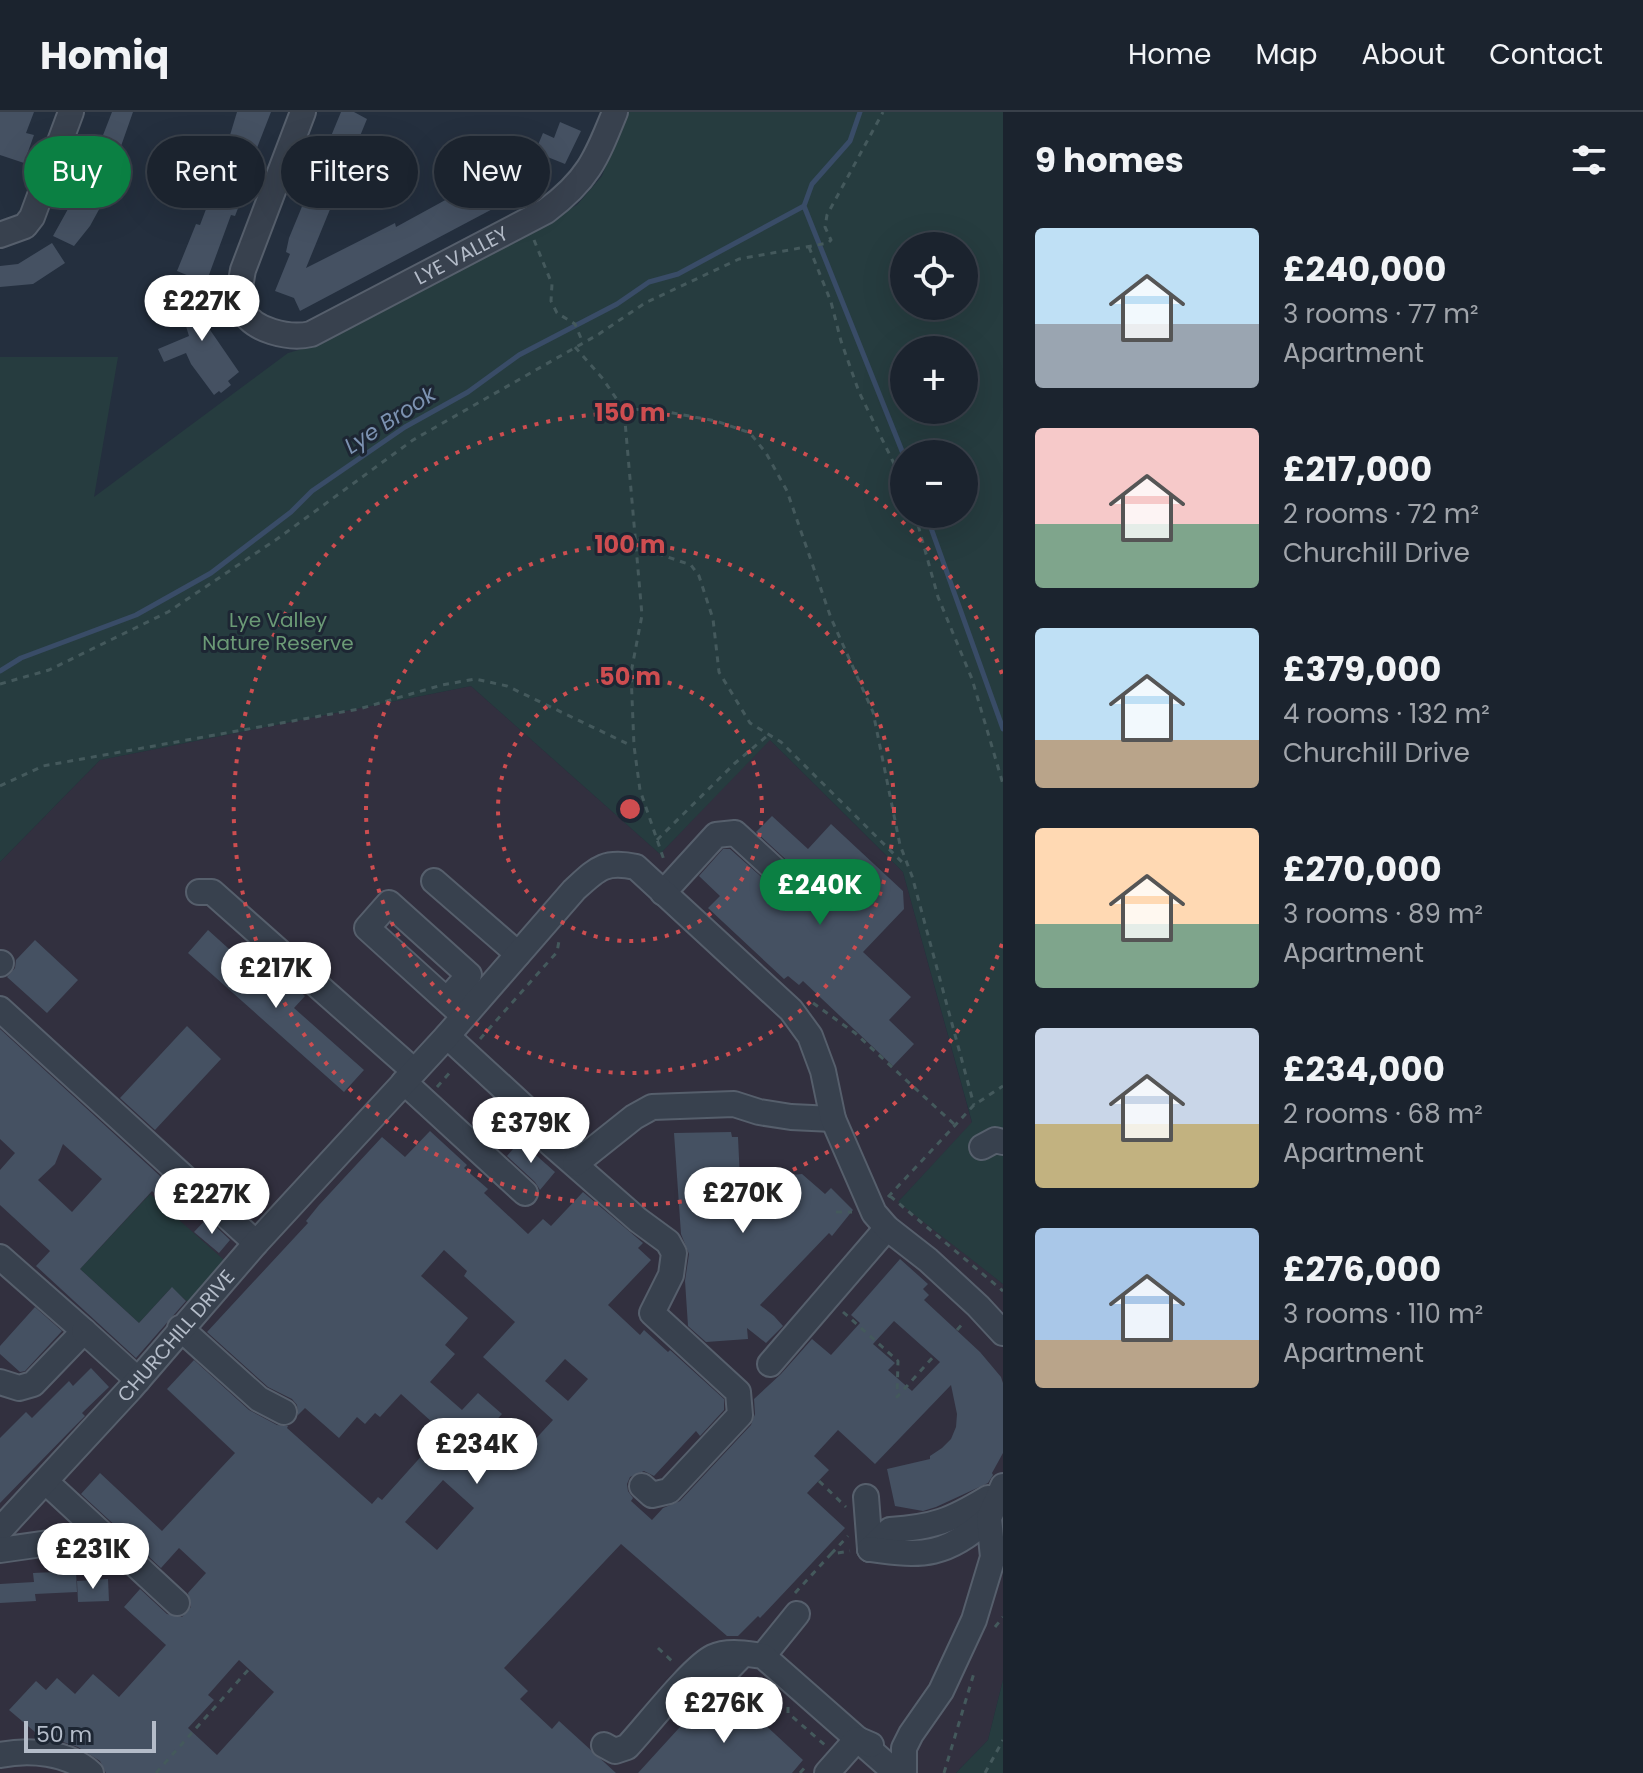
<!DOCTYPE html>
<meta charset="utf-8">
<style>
:root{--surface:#1b232e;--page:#242b36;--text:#f1f3f6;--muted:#a0a4aa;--line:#39404a;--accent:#0b8043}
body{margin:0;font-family:Poppins,sans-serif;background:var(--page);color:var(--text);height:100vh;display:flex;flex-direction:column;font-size:30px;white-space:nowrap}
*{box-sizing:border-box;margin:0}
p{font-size:26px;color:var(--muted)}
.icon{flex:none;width:44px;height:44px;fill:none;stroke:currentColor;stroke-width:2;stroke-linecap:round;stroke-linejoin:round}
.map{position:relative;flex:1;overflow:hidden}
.drawer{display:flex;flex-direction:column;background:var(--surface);width:640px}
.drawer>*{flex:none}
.top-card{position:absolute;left:24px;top:24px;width:760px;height:72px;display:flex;gap:16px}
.controls{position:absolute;left:890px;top:120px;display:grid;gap:16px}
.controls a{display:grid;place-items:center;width:88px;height:88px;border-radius:50%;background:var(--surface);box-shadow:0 8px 32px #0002,0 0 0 2px var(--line);font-size:40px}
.scale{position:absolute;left:24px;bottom:20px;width:132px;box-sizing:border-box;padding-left:8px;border:4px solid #b4bcc9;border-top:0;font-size:22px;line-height:28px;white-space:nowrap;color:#b4bcc9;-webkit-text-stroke:6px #1d2633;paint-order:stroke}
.price{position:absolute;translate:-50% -68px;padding:0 18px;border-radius:28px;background:#fff;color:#222;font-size:26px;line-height:52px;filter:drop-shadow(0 2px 4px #0008)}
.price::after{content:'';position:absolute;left:50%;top:48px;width:24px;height:18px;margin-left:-12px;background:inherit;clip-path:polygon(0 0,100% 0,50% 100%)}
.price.on{background:var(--accent);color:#fff}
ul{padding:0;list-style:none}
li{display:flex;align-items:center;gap:24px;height:200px;padding:0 32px}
li span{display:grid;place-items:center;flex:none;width:224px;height:160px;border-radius:8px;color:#555}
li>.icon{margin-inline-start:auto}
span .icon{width:96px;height:96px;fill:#fffc;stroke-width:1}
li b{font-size:34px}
h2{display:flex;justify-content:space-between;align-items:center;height:96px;padding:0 32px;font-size:34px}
.chip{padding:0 28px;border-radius:36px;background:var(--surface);box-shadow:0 8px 32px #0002,0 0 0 2px var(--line);font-size:28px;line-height:72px}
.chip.on{background:var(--accent);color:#fff}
header{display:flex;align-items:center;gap:48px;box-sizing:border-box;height:112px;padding:0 40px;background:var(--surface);border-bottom:2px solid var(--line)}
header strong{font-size:38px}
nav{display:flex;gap:44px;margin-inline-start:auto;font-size:28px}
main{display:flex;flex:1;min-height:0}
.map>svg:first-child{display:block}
.medical{fill:#32303f}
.green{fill:#263c3f;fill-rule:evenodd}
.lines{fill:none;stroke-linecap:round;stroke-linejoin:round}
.stream{stroke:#394c67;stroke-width:5}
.building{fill:#455162;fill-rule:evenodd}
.minor-casing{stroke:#565f6c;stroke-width:28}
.path{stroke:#44595c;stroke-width:3;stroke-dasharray:6 6;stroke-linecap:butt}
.minor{stroke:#38414e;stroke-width:24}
.ring{fill:none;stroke:#ce4d50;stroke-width:4;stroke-dasharray:4 8}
.labels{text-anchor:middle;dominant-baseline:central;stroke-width:6;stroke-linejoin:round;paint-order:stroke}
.street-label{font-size:20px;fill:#b4bcc9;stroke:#1d2633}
.park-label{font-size:20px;fill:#6b9a76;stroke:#1d2633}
.water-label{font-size:22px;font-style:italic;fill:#7c92b1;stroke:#1d2633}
.centre{fill:#ce4d50;stroke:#1d2633;stroke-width:4}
.ring-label{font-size:24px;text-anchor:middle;font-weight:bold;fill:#ce4d50;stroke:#1d2633;stroke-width:6;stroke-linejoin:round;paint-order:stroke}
</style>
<header>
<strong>Homiq</strong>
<nav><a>Home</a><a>Map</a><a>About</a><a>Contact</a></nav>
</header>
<main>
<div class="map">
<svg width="1003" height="1661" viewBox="0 0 1003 1661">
<rect width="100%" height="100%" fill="#242f3e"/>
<path class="medical" d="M 471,574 L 660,742 L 769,627 L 903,760 L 972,1011 L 899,1089 L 1003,1172 L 1003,1568 L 988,1628 L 956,1661 L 0,1661 L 0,750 L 100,648 Z"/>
<path class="green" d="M 627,0 L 1003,0 L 1003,1172 L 898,1090 L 972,1010 L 903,760 L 770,628 L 660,742 L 471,574 L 100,648 L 0,750 L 0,245 L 118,245 L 94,385 L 288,241 L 309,235 L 342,219 L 577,93 L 602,64 ZM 904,134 L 964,134 L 964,194 L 904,194 ZM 904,238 L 964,238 L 964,298 L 904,298 ZM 904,342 L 964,342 L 964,402 L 904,402 Z
M 150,1082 L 224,1148 L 188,1190 L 171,1176 L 139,1211 L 80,1157 Z
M 1003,1568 L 1003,1661 L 956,1661 L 988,1628 Z"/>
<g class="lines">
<path class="stream" d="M 860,0 L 850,29 L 812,72 L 804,94 L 904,344
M 926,402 L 1003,617
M 0,559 L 21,546 L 136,503 L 211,461 L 291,400 L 312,379 L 405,315 L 468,280 L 519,243 L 617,192 L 649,170 L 678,162 L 804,94"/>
</g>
<path class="building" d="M 0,0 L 34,0 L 26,21 L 34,23 L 24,51 L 0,43 Z
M 112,0 L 133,0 L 107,74 L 111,75 L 105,93 L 102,92 L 90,114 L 74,134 L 53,124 L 68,97 L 87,47 L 93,49 Z
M 237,0 L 271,0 L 255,41 L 259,42 L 235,104 L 231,103 L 206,171 L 177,159 L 196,112 L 200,113 L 214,76 Z
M 341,0 L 354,0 L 367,7 L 306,156 L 395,111 L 396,115 L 449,86 L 450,88 L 536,41 L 551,66 L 300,199 L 294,186 L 275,179 L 290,142 L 286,140 L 289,126 Z
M 560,10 L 581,19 L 565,52 L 535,40 L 543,21 L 554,26 Z
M 52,131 L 65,151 L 33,172 L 0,175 L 0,154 L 18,152 Z
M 208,176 L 218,209 L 206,212 L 239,260 L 228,269 L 231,273 L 221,281 L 219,279 L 214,283 L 191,252 L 186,241 L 164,250 L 158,237 L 189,224 L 177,185 Z
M 772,704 L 808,737 L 831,712 L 903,779 L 904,797 L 863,840 L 911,885 L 889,908 L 914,932 L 893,954 L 803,869 L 799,873 L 788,864 L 784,867 L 708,796 L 720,784 L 699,764 L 723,737 L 730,737 L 774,776 L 787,779 L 794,774 L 798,767 L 794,755 L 756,720 Z
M 208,818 L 279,882 L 289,870 L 305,884 L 294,896 L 364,958 L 344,980 L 188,841 Z
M 35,828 L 78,868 L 47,901 L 7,865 L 15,856 L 16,848 Z
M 187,914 L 221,947 L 155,1018 L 120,986 Z
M 0,917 L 184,1086 L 173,1098 L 152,1079 L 80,1157 L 139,1211 L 172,1175 L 186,1189 L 136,1246 L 36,1154 L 50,1139 L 0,1093 L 0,1058 L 15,1041 L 0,1027 ZM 63,1032 L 102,1067 L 72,1100 L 38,1068 L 55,1052 Z
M 430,1019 L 467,1053 L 464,1056 L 488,1077 L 484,1081 L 528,1122 L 543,1107 L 551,1114 L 583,1080 L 643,1131 L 638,1136 L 651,1148 L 608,1193 L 640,1223 L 644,1218 L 668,1240 L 670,1238 L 724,1287 L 724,1298 L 700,1324 L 696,1319 L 654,1364 L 644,1359 L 630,1365 L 627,1372 L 628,1379 L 633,1386 L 631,1389 L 652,1408 L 663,1396 L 680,1389 L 751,1313 L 755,1302 L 754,1287 L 781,1262 L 812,1227 L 831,1243 L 860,1211 L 851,1203 L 900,1147 L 928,1172 L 923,1177 L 929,1183 L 924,1188 L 980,1240 L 1001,1265 L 1003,1271 L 1003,1341 L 992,1361 L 993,1363 L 988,1371 L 936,1395 L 923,1399 L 895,1394 L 887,1357 L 930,1347 L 930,1344 L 942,1336 L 951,1327 L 956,1315 L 957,1302 L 951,1273 L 875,1352 L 838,1318 L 814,1344 L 829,1358 L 807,1381 L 845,1416 L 760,1506 L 758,1504 L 738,1524 L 727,1524 L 621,1432 L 504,1556 L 528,1579 L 520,1587 L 552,1617 L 559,1609 L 616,1661 L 106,1661 L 100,1649 L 78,1635 L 63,1630 L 42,1612 L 35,1620 L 9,1598 L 36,1569 L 46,1578 L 57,1566 L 75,1582 L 93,1562 L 119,1585 L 166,1533 L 124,1495 L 140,1477 L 167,1502 L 182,1505 L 191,1495 L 188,1481 L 206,1461 L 179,1436 L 161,1456 L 81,1382 L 100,1361 L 162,1419 L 235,1341 L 167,1277 L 194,1248 L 249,1298 L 277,1313 L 288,1314 L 287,1316 L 372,1392 L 378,1385 L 382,1388 L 443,1320 L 401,1282 L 380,1305 L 375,1301 L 365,1312 L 357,1305 L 339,1326 L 305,1296 L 298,1303 L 297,1293 L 292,1287 L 268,1275 L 207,1220 L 308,1111 L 306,1109 L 319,1093 L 382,1025 L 405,1045 ZM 444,1138 L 467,1159 L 464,1164 L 515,1210 L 483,1245 L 553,1308 L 508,1357 L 477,1329 L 502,1302 L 478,1281 L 462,1298 L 430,1270 L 455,1242 L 445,1233 L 468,1206 L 421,1164 ZM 894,1209 L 940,1250 L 912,1279 L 888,1258 L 895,1251 L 873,1232 ZM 565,1247 L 588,1267 L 568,1289 L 545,1269 ZM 443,1368 L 474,1396 L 437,1438 L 405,1410 ZM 239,1548 L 274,1580 L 217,1643 L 188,1616 L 214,1588 L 208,1583 Z
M 731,1020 L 732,1025 L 738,1025 L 740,1068 L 802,1062 L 825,1082 L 831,1076 L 853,1098 L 832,1124 L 829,1121 L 760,1193 L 774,1204 L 783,1214 L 766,1231 L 747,1216 L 748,1227 L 706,1230 L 688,1214 L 685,1169 L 689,1142 L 681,1122 L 674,1021 Z
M 520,1029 L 555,1060 L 540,1078 L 535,1070 L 507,1044 Z
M 207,1106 L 230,1128 L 219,1141 L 194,1120 Z
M 35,1195 L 62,1219 L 25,1259 L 20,1260 L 0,1242 L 0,1234 Z
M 91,1256 L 109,1275 L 82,1301 L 85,1304 L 73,1316 L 0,1391 L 0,1326 L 26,1300 L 32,1306 L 69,1269 L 73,1274 Z
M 76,1459 L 77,1480 L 35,1482 L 36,1489 L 0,1491 L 0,1472 L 34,1470 L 33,1461 Z
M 108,1467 L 109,1489 L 78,1490 L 77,1469 Z
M 739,1581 L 753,1594 L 749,1598 L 803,1648 L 792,1661 L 638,1661 L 700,1593 L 715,1607 Z"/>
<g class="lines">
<defs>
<g id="minor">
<path id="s1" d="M 303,0 L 243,158 C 241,170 237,185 242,196 C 251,219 290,227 311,222 L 546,99 C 588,68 596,47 615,0"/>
<path d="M 0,123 L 25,114 L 32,105 L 71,0"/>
<path d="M 434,769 L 518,842"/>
<path d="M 199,780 L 212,780 L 413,958"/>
<path d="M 663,781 L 716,723 L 735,721 L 783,765"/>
<path d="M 0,852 L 1,851"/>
<path d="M 447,888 L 469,863 L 389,791 L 367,816 L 464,904"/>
<path d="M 0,897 L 256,1131"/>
<path d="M 447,924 L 534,1004 L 550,1031 L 638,1108 L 668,1130 L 674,1141 L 671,1163 L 652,1201 L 738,1280 L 740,1303 L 669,1379 L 652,1383 L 642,1374"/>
<path d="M 404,970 L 525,1081"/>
<path d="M 982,1035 L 995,1028 L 1003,1030"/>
<path d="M 575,1052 L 634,1005 L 652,995 L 734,992 L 759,1000 L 791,1005 L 833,1007"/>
<path d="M 0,1145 L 84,1219 L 33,1272 L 19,1276 L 0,1270"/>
<path d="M 180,1216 L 259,1287 L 284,1300"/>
<path d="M 84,1219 L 138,1268"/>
<path d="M 770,1252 L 887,1116"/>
<path d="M 46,1370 L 177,1491"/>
<path d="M 866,1385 L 870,1437"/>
<path id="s2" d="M 0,1418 L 131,1276 L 256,1131 L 447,924 L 574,778 C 597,757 604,748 636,755 L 791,898 L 810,924 L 823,959 L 833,1007 L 874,1101 L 887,1116 L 928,1148 L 978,1194 L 1003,1221"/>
<path d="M 870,1437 L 890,1418 C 934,1415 950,1409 988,1386 L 995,1387"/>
<path d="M 870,1437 C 924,1445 946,1444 989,1406"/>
<path d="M 0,1438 L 63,1429 L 119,1437"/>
<path d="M 763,1544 L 797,1502"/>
<path d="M 706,1580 L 743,1542"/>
<path d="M 604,1633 L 615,1639 L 627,1635 C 646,1615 692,1555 713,1545 C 728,1538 747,1542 763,1544 L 896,1661"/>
<path d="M 0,1643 C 29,1637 68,1640 91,1661"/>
<path d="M 827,1661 L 857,1627 L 871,1633"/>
<path d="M 904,1661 L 904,1636 L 911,1622 L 941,1579 L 974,1508 L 993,1445 L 989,1406 L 1003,1374"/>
</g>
</defs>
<use href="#minor" class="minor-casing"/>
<path class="path" d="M 534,128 L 552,172 L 551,189 L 557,201 L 575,212 L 583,231
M 809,135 L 831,190 L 841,229 L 859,280 L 904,372
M 575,235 L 603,267 L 624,298 L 642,503 L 631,561 L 634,634 L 640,678 L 664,748
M 624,298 L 651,297 L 716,309 L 750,321 L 766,341 L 787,379 L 831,506 L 873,600 L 900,733 L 912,764 L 974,993
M 915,402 L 938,485 L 972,567 L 1003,672
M 638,427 L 659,442 L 691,453 L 699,464 L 713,507 L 719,560 L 750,611 L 781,630 L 906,754
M 0,572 L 49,558 L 168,500 L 277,427 L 413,328 L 599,222 L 645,191 L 739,147 L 828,131 L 831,128 L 825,115 L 827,103 L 883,0
M 0,674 L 43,654 L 359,597 L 442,573 L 475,567 L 507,574 L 632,634
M 657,728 L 734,652 L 767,624
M 813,891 L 855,921 L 955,1013
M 480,927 L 557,840 L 559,829
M 437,975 L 453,957
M 890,1084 L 1003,1179
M 888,1085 L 974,993 L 1003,974
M 836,1100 L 852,1100
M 843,1200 L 898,1249 L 897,1285 L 934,1244
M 957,1218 L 965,1209
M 819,1369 L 846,1395
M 831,1442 L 848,1424
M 795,1481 L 831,1442 L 850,1439
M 995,1515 L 1003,1505
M 658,1536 L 673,1550
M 788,1595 L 788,1601 L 826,1634
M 156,1661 L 249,1557
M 800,1661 L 808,1652
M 944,1661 L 974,1561
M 985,1661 L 1003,1628"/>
<use href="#minor" class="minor"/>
</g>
<g class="ring">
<circle cx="630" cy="697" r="132"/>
<circle cx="630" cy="697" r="264"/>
<path d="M1002 832A396 396 0 1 1 1002 562"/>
</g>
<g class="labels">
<g class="street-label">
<text stroke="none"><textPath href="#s1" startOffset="456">LYE VALLEY</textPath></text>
<text stroke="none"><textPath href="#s2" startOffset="262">CHURCHILL DRIVE</textPath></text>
</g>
<g class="park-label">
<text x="278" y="508">Lye Valley<tspan x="278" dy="23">Nature Reserve</tspan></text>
</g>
<g class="water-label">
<text transform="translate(390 308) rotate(-33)">Lye Brook</text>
</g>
</g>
<circle cx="630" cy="697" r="12" class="centre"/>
<g class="ring-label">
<text x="630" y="309">150 m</text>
<text x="630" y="441">100 m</text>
<text x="630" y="573">50 m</text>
</g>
</svg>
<div class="controls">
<a><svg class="icon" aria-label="locate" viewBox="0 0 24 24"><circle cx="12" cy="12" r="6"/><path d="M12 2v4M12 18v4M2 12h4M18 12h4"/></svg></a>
<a>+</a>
<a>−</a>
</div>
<div class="scale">50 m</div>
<b class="price" style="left:202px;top:231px">£227K</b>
<b class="price on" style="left:820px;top:815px">£240K</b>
<b class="price" style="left:276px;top:898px">£217K</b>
<b class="price" style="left:531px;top:1053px">£379K</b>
<b class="price" style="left:743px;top:1123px">£270K</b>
<b class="price" style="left:212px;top:1124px">£227K</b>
<b class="price" style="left:477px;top:1374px">£234K</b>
<b class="price" style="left:93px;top:1479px">£231K</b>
<b class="price" style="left:724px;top:1633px">£276K</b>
<div class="top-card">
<a class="chip on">Buy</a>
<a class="chip">Rent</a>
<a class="chip">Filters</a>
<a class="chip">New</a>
</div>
</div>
<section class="drawer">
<h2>9 homes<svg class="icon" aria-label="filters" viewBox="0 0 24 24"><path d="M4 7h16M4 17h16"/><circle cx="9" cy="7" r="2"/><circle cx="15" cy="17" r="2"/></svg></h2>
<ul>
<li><span style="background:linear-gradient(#bfe0f5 60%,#9aa5b1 0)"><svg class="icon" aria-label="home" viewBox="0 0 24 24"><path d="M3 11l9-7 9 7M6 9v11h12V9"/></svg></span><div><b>£240,000</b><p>3 rooms · 77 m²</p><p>Apartment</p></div></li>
<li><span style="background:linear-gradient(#f6c9c9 60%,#7fa58c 0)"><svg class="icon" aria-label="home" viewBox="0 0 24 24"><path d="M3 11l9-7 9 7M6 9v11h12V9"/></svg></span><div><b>£217,000</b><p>2 rooms · 72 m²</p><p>Churchill Drive</p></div></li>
<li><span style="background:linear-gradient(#bfe0f5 70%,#b9a48a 0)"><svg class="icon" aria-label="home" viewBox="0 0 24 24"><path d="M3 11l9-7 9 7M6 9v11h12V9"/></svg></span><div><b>£379,000</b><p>4 rooms · 132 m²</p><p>Churchill Drive</p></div></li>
<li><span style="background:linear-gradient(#ffd9b3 60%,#7fa58c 0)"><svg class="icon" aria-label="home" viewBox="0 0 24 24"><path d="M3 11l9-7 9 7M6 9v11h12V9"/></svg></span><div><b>£270,000</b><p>3 rooms · 89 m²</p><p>Apartment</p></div></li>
<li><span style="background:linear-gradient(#c9d6e8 60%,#c2b280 0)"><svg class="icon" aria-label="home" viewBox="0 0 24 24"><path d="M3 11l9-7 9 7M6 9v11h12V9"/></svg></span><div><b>£234,000</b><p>2 rooms · 68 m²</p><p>Apartment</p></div></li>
<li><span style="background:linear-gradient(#a9c7e8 70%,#b9a48a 0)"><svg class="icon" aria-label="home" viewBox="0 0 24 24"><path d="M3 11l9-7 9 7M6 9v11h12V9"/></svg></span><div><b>£276,000</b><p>3 rooms · 110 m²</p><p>Apartment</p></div></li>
</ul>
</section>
</main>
